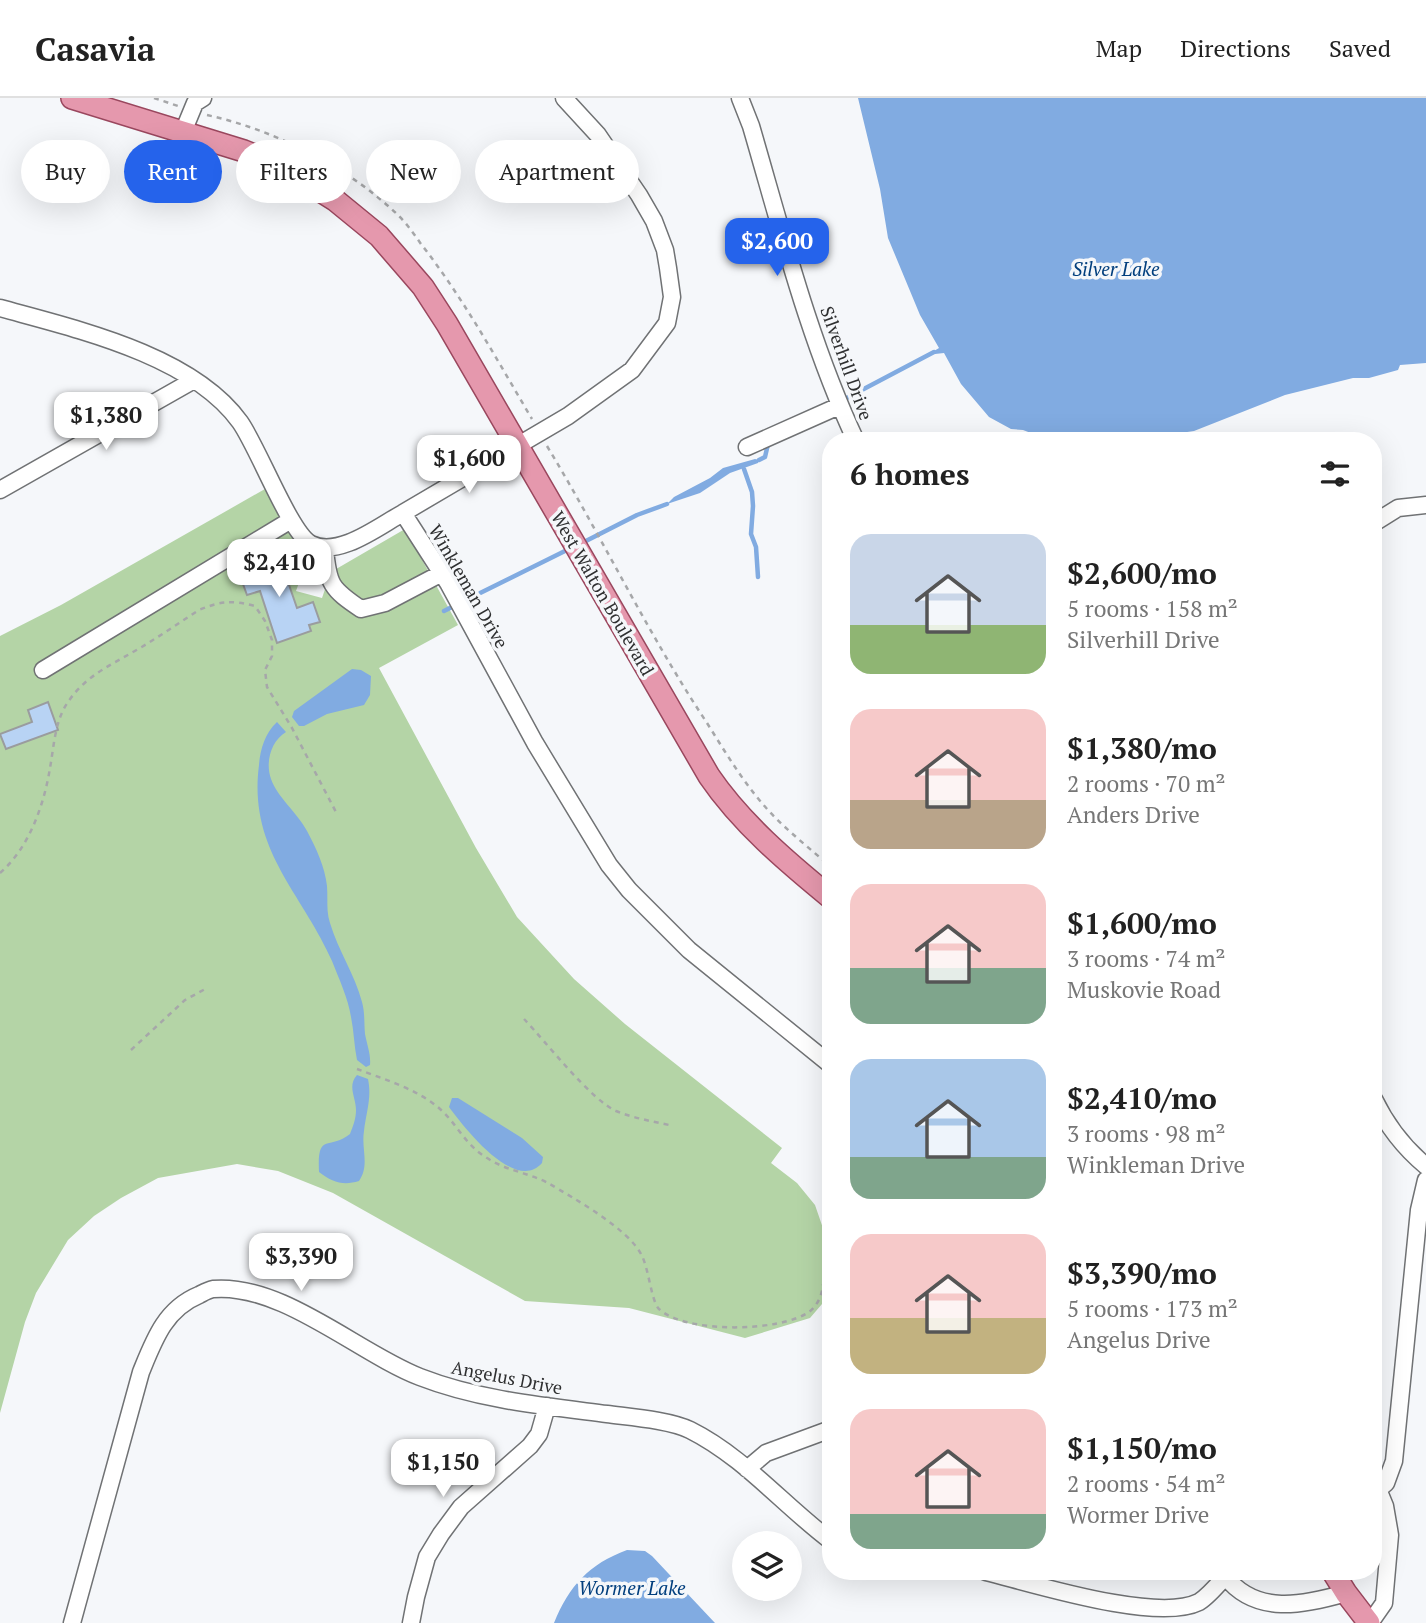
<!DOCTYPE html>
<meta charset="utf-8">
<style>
:root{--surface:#fff;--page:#f2f2f2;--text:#222;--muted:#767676;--line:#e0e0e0;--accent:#2563eb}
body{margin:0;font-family:"PT Serif",serif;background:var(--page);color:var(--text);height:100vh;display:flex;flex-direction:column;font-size:26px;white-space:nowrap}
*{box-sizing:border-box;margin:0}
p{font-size:23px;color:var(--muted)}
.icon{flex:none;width:38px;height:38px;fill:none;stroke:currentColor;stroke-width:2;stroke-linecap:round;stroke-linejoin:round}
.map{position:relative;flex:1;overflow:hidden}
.drawer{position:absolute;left:822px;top:334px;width:560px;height:1148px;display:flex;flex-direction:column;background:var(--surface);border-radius:28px;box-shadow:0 7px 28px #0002}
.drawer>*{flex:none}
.top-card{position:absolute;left:21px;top:42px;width:665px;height:63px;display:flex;gap:14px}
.buttons{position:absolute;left:732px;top:1433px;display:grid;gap:14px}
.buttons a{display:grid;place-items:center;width:70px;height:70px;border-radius:50%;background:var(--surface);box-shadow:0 7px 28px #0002;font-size:35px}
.price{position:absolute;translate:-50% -60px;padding:0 16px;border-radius:14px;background:#fff;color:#222;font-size:23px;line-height:46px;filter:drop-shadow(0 2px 4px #0008)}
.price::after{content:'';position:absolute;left:50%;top:42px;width:21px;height:16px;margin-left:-10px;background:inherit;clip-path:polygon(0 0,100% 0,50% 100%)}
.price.current{background:var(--accent);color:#fff}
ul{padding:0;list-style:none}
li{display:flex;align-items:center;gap:21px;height:175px;padding:0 28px}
li span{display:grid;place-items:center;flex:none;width:196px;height:140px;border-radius:21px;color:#555}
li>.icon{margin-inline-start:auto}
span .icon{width:84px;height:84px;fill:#fffc;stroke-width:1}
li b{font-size:30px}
h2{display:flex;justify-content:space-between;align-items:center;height:84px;padding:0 28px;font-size:30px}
.tag{padding:0 24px;border-radius:32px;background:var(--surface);box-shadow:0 7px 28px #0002;font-size:24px;line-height:63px}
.tag.current{background:var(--accent);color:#fff}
header{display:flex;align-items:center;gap:42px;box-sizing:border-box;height:98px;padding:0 35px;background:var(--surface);border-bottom:2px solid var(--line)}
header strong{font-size:33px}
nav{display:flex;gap:38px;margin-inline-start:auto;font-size:24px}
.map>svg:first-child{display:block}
.green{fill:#b4d4a6}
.water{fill:#81abe1}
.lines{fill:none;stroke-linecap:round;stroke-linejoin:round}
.stream{stroke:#81abe1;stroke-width:4.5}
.building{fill:#b8d3f4;stroke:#9a9c9e;stroke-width:2}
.minor-casing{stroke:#707274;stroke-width:19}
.major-casing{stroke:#9a475e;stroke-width:24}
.path{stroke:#a6a7a9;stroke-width:2.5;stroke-dasharray:5 5;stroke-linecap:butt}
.minor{stroke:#fff;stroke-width:16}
.major{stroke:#e598ad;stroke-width:21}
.labels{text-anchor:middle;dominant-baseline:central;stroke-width:7;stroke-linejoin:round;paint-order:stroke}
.street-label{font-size:18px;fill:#2f3031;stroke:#f5f7fa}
.water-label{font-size:19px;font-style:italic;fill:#013e7d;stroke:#f5f7fa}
</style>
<header>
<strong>Casavia</strong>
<nav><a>Map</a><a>Directions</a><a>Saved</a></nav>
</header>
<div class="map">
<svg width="1426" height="1525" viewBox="0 0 1426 1525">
<rect width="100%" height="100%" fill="#f5f7fa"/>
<path class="green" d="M 265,391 L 306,465 L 296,493 L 322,500 L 331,474 L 405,431 L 458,527 L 379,570 L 476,750 L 517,819 L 574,881 L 625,926 L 782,1050 L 771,1065 L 797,1085 L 815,1107 L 825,1136 L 827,1188 L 822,1206 L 810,1220 L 745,1240 L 629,1210 L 525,1203 L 333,1095 L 278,1073 L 237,1066 L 158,1080 L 121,1100 L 94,1118 L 68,1142 L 36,1195 L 25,1224 L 0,1315 L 0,538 L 61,507 Z"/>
<path class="water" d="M 858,0 L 1426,0 L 1426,265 L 1400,267 L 1398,272 L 1369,280 L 1353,280 L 1285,297 L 1194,333 L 1126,343 L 1052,343 L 1023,332 L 1011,331 L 989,319 L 961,286 L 944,255 L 935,256 L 934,253 L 939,250 L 920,217 L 888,140 L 880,91 Z
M 755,361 L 759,362 L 758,365 L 730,375 L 700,395 L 667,406 L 674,399 L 710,380 L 723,370 Z
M 352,571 L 361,572 L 371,578 L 370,597 L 364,607 L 327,616 L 304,628 L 299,628 L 292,619 L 294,613 Z
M 277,624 L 286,634 C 271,643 265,664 271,681 C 277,699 297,714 307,733 C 316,750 325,769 327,788 C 328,801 326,813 330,825 C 338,852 355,877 362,904 C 365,915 364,925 365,936 C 367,947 371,956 370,967 L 366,969 L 357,962 C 354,948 354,933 351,919 C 348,900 339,881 332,863 C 301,793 248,752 259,667 C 260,652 265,635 277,624 Z
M 357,977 L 368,981 C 372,1000 366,1015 364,1033 C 361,1051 370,1067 359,1083 C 343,1088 332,1084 319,1074 C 317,1033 329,1053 350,1036 C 353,1028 356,1021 356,1012 C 356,999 347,988 357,977 Z
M 452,1000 L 458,1000 L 522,1040 L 543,1059 L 542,1065 C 515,1096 463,1028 449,1009 Z
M 627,1452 L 645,1453 L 652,1458 L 715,1525 L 554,1525 C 569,1488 589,1466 627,1452 Z"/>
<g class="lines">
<path class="stream" d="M 841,303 L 934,254
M 759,362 L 765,359 L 768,346
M 744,371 L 752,394 L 753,408 L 751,436 L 756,449 L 758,479
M 580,446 L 637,417 L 667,406
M 464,503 L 569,451
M 444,513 L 456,507"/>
</g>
<path class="building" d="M 278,455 L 297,510 L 313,504 L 320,524 L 309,527 L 311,533 L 277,545 L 260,493 L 247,497 L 240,478 L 253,474 L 250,464 Z
M 48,604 L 58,632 L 6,651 L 0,636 L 32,624 L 28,612 Z"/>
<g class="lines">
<defs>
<path id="minor" d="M 740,0 L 751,28 C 782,134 809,243 856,343
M 183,34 L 195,5 L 203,0
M 0,210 C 76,231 192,257 240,324 C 258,349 290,435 311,446 C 339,460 379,428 403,415 L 448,485 L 535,645 L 609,767 L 629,792 L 689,852 L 831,967
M 747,349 L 839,308
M 0,392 L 194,282
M 403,415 L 568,318 L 632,272 L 667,225 L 672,199 L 668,170 L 665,152 L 654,123 L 639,97 L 598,37 L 564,0
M 1374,425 L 1398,410 L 1426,407
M 325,451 C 328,486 331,491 361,511 L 385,505 L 442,475
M 43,572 L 291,422
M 1374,1001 C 1387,1028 1403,1049 1426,1068
M 747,1371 L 766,1355 L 831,1331
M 1374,1395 L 1386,1385 L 1394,1363 L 1419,1112 L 1426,1082
M 986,1474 C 1034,1486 1157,1525 1199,1504 C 1210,1497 1220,1484 1229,1474
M 1225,1478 C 1256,1518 1304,1507 1346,1495
M 72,1525 L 141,1274 C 154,1242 165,1211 199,1197 C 203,1195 208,1192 213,1191 C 282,1185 358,1255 420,1279 C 479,1302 544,1308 607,1316 C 629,1319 670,1322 690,1332 C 744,1359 783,1407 831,1443
M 411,1525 L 416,1499 L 427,1459 L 441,1436 L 461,1409 L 530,1348 L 539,1336 L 547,1308
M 1370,1525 L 1384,1505 L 1390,1437 L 1385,1408 L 1378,1391"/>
<path id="major" d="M 72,0 L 244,53 L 281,68 L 335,102 L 379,138 L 423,189 L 447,226 L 709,678 C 741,725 787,764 831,800
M 1333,1474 L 1346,1495 L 1369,1525"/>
</defs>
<use href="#minor" class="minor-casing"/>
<use href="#major" class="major-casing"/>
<path class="path" d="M 154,0 L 178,8
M 207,17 C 275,32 348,69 398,117 C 407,126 414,136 421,146 C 464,201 497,262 532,321
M 547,348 C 602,439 648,536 707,625 C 724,652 740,679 761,704 C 781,728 807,748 831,769
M 0,775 C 29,750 44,707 50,670 C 54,648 55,622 68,604 C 86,577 113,566 140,550 C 160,538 179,525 199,512 C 221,503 231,502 255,508 L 265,523 L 272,542 L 272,558 L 265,572 L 267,589 L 292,630 L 337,716
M 524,921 C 546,944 590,1001 616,1013 C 633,1020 651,1023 669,1027
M 131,952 L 185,902 L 207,890
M 357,971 C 384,981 419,992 440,1011 C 456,1025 465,1046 484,1058 C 505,1073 527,1074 548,1085 C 575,1101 627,1130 641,1156 C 649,1170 651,1203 659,1211 C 686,1236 780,1234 809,1214 C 818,1207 822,1197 823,1186"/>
<use href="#minor" class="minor"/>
<use href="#major" class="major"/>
</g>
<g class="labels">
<g class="street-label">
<text transform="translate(847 265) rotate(70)">Silverhill Drive</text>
<text transform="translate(469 488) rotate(60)">Winkleman Drive</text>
<text transform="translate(603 495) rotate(60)">West Walton Boulevard</text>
<text transform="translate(507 1279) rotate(11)">Angelus Drive</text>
</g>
<g class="water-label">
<text x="1116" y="170">Silver Lake</text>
<text x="632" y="1489">Wormer Lake</text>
</g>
</g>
</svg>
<div class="buttons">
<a><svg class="icon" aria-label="layers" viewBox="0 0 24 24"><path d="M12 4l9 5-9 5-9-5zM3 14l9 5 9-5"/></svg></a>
</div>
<b class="price current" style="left:777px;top:180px">$2,600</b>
<b class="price" style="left:106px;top:354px">$1,380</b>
<b class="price" style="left:469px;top:397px">$1,600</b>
<b class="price" style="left:279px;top:501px">$2,410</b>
<b class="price" style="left:301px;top:1195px">$3,390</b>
<b class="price" style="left:443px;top:1401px">$1,150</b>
<div class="top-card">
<a class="tag">Buy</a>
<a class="tag current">Rent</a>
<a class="tag">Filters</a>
<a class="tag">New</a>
<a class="tag">Apartment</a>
</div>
<section class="drawer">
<h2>6 homes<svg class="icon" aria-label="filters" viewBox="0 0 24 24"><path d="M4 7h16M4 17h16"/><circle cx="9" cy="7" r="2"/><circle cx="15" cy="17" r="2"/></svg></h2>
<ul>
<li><span style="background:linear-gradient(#c9d6e8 65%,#8fb573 0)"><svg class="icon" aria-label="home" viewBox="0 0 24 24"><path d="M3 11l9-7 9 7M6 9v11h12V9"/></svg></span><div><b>$2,600/mo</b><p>5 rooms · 158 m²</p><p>Silverhill Drive</p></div></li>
<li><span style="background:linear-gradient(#f6c9c9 65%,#b9a48a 0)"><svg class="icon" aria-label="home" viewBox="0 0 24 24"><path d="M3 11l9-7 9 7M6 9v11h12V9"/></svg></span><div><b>$1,380/mo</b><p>2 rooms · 70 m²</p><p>Anders Drive</p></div></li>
<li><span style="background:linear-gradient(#f6c9c9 60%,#7fa58c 0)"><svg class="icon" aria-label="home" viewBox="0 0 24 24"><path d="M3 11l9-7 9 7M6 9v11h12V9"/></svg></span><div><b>$1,600/mo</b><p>3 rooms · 74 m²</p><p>Muskovie Road</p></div></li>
<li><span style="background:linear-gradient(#a9c7e8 70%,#7fa58c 0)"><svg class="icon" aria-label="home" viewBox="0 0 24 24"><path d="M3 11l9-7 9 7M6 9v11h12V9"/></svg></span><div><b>$2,410/mo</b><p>3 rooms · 98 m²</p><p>Winkleman Drive</p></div></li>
<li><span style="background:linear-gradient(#f6c9c9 60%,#c2b280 0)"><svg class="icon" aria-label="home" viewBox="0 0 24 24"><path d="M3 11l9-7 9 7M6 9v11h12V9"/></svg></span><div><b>$3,390/mo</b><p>5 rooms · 173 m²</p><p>Angelus Drive</p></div></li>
<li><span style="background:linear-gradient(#f6c9c9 75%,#7fa58c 0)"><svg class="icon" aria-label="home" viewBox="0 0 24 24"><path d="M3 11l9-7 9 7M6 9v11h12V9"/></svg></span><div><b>$1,150/mo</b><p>2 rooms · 54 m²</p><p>Wormer Drive</p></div></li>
</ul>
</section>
</div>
